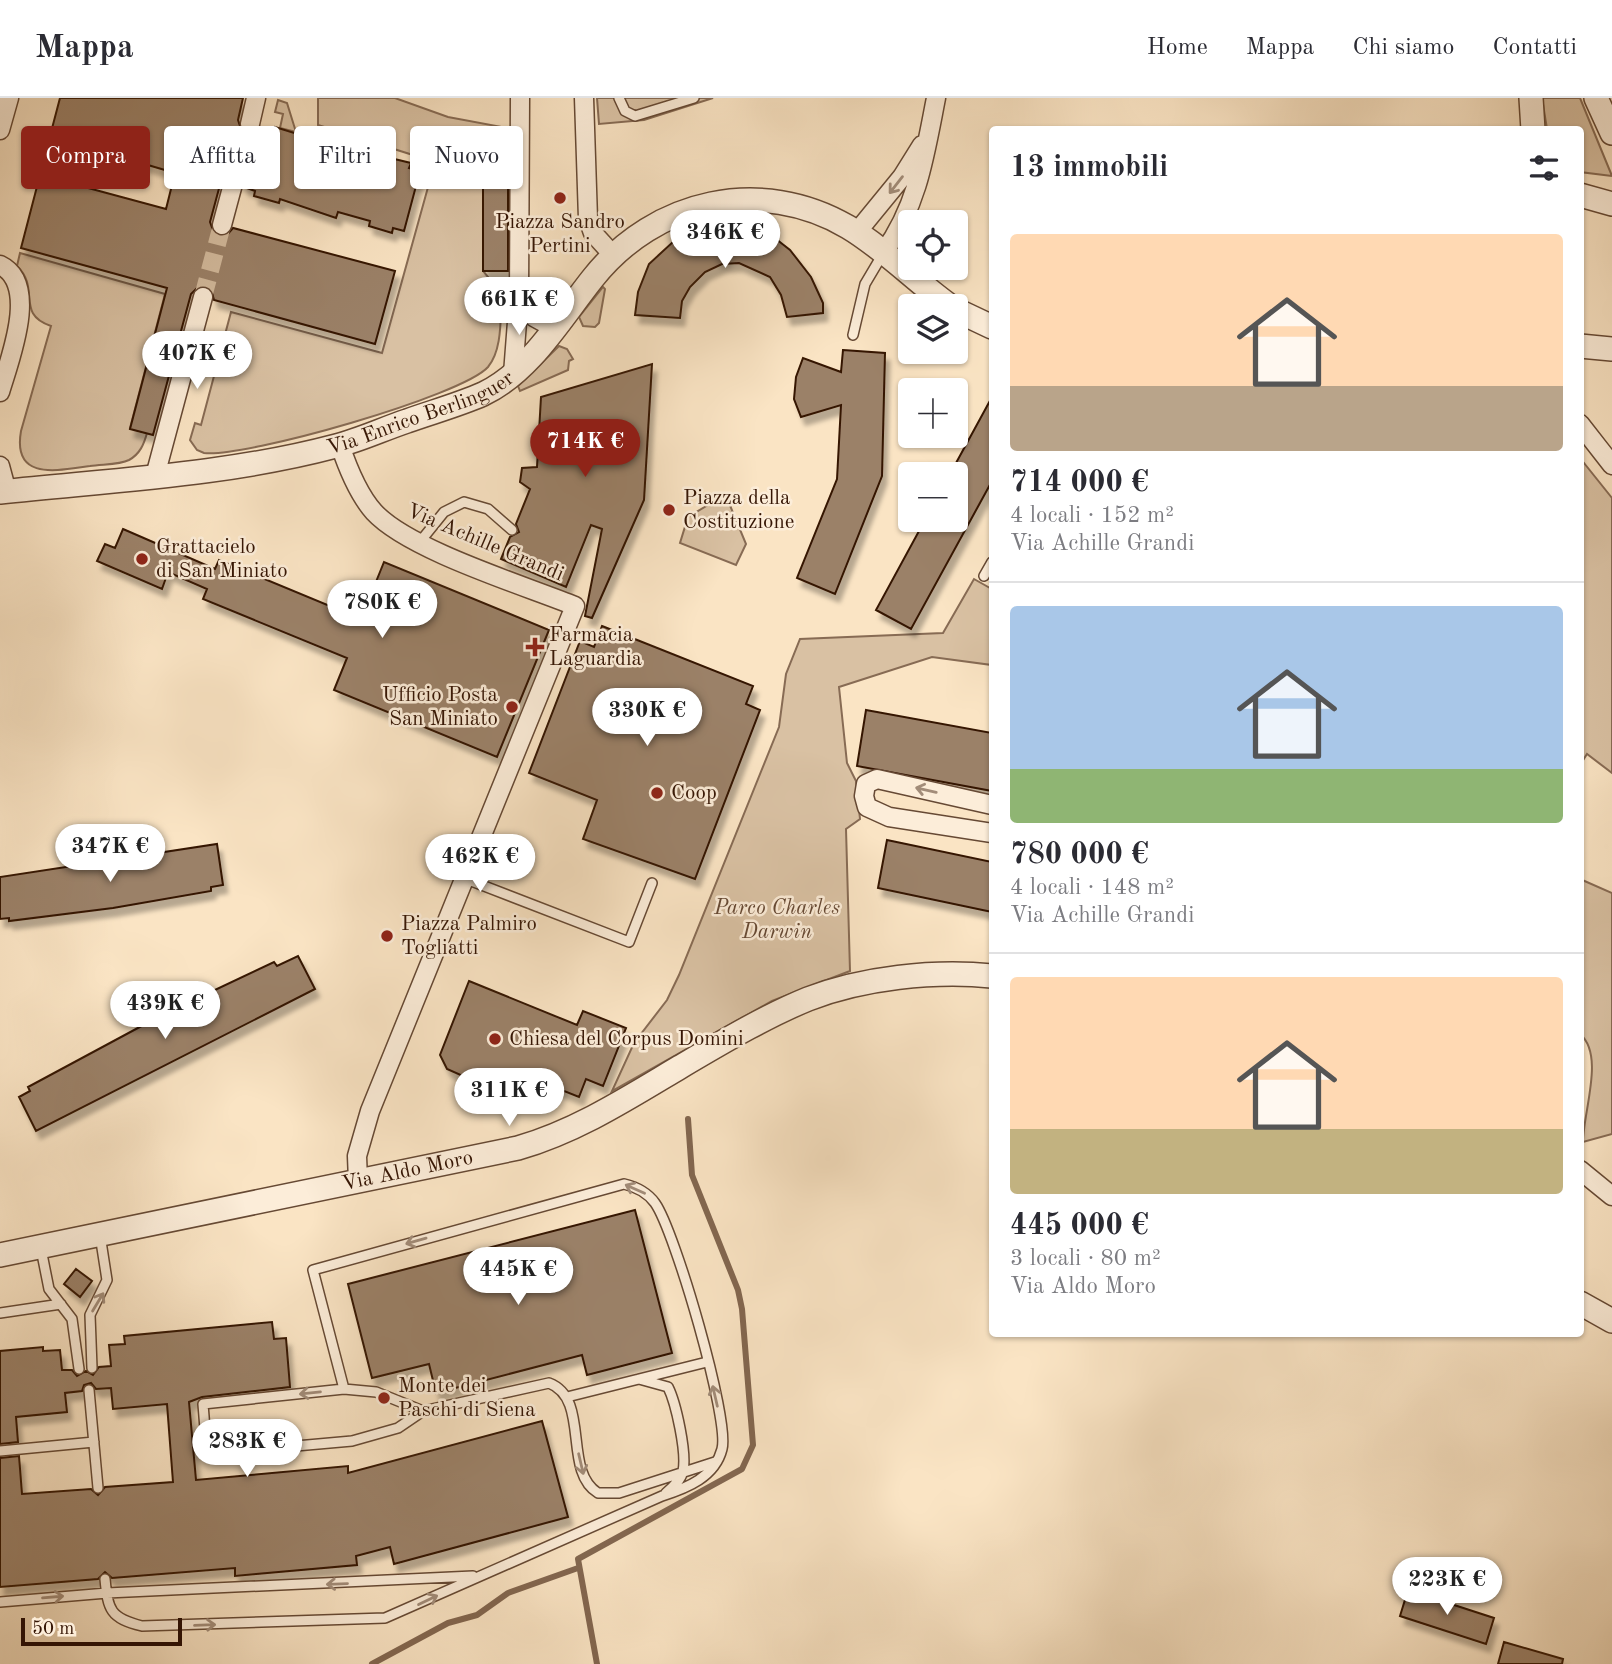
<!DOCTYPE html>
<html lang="it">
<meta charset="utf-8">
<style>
:root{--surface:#fff;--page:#f7f7f7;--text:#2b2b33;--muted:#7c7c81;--line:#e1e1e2;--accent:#8f2418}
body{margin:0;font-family:"Old Standard TT",serif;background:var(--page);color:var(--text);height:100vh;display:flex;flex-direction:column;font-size:26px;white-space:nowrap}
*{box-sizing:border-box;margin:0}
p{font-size:23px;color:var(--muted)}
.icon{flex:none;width:38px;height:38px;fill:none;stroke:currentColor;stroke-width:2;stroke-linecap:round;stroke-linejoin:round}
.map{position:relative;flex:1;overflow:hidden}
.drawer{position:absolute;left:989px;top:28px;width:595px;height:1211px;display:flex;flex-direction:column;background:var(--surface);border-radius:7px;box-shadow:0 2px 5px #0004}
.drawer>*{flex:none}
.guide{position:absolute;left:21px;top:28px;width:665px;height:63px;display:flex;gap:14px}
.tools{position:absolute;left:898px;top:112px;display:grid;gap:14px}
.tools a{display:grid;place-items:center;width:70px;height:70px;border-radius:7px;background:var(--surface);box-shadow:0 2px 5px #0004;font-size:35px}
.scale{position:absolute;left:21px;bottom:18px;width:161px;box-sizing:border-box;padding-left:7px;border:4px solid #351504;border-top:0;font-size:19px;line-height:24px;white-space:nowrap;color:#351504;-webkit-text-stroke:5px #fcedd9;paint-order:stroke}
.price{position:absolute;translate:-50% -60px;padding:0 16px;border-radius:24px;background:#fff;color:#222;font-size:23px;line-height:46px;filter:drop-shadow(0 2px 4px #0008)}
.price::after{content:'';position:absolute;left:50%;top:42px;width:21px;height:16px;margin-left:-10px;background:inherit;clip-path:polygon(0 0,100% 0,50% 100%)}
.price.selected{background:var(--accent);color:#fff}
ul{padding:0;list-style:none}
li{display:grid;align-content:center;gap:14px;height:371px;padding:0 21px}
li+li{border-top:2px solid var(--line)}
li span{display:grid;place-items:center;height:217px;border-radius:7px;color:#555}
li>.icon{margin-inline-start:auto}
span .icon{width:126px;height:126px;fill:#fffc;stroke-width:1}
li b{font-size:30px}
h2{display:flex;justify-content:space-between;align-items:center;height:84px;padding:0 21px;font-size:30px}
.chip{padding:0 24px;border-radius:7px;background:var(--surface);box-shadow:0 2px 5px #0004;font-size:24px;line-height:63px}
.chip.selected{background:var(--accent);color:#fff}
header{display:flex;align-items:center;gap:42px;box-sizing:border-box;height:98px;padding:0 35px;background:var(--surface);border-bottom:2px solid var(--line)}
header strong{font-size:33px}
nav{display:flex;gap:38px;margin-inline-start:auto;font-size:24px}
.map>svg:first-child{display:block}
.green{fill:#d9c1a3;stroke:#876b54;stroke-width:2}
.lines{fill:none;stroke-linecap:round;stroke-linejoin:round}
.stream{stroke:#836750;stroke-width:6}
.building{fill:#9b8168;stroke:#351504;stroke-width:2;filter:url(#shadow)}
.minor-tunnel{stroke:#d3bb9e;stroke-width:18;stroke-dasharray:18 9;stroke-linecap:butt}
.service-casing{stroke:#664934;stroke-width:12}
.minor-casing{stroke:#664934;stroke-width:21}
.tertiary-casing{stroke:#664934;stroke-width:26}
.service{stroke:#fcedd9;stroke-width:9}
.minor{stroke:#fcedd9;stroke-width:18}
.tertiary{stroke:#fcedd9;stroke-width:23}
.oneway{stroke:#a28c79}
.poi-dot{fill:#8f2418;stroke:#fcedd9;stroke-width:2.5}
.labels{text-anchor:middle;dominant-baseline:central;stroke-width:5;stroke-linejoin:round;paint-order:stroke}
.poi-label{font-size:21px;fill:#351504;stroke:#fcedd9;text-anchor:start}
.street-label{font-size:21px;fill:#351504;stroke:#fcedd9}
.park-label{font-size:21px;font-style:italic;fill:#664934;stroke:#fcedd9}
</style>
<header>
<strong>Mappa</strong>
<nav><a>Home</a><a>Mappa</a><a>Chi siamo</a><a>Contatti</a></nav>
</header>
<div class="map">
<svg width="1612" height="1566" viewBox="0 0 1612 1566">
<defs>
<filter id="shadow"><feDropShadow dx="4.5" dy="8" stdDeviation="2" flood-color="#0004"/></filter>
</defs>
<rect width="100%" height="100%" fill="#fae4c4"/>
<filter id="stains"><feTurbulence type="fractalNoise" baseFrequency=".00286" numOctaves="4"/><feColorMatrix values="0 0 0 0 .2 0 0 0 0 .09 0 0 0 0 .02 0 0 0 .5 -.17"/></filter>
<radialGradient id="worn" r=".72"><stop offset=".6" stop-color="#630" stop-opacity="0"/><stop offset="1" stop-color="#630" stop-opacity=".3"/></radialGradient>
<path class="green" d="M 318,0 L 395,0 L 448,19 L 502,29 L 506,49 L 483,49 L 483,173 L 502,196 C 500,218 503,251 488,269 C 462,298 245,360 204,355 L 197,352 L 190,342 L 195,325 L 201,327 L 231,214 L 382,255 L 435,64 L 318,27 Z
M 597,0 L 713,0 L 644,22 L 599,26 Z
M 1542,0 L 1580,0 L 1612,78 L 1580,74 L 1580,32 L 1547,31 Z
M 278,2 L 287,5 L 296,34 L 280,30 L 283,16 L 275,14 Z
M 20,155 L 165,196 L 130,330 L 147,335 C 144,346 140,356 129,362 C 119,367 102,366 90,368 C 59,372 12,384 21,333 L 51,228 C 15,216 41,191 17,168 Z
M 603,189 L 605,191 L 599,225 L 595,229 L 583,228 L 579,219 Z
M 559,248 L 567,251 L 573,261 L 569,263 L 568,272 L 520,293 L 518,288 Z
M 1580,360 L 1612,400 L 1612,675 L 1587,656 L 1580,667 Z
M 713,404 L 729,405 L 746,446 L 736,467 L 680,445 L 688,419 Z
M 974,481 L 990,490 L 992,487 L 992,567 L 932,559 L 839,589 L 847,665 L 856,683 L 860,721 L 846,731 L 850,873 L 772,903 L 612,993 L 634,945 L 667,902 L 679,877 L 779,629 L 786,576 L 800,541 L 943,535 Z
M 1580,781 L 1612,795 L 1612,1036 L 1583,1044 C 1583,1014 1605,957 1580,936 Z"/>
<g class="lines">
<path class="stream" d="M 372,1566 L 448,1525 L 477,1517 L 508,1495 L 578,1470
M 597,1566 L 578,1461 L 742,1371 L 753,1347 L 742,1211 L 738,1192 L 692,1077 L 688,1021"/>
</g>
<path class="building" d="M 60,0 L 243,0 L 238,22 L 242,34 L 247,37 L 254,37 L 261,29 L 274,33 L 275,29 L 385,63 L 386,59 L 411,65 L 409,70 L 420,73 L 404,133 L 393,130 L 392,135 L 369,128 L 370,123 L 338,114 L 336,120 L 280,101 L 279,105 L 254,98 L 255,93 L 244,89 L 241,79 L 235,75 L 226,78 L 221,83 L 210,124 L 214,135 L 218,138 L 226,138 L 233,130 L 395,173 L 375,246 L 214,202 L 211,191 L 199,188 L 191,196 L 153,337 L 130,331 L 167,190 L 21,150 L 40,77 L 166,111 L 175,75 L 97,52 L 96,56 L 71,49 L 72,45 L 50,38 Z
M 483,49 L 508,49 L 508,173 L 483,173 Z
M 745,126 L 771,137 L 790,152 L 811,179 L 823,205 L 823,215 L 787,219 L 781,197 L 770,179 L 739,165 L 722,166 L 705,174 L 690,189 L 682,203 L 680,220 L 635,217 L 638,194 L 649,166 L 675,142 L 714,128 Z
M 843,252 L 885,255 L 882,378 L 835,496 L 797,480 L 837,381 L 841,307 L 801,319 L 794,301 L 796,279 L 803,260 L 841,274 Z
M 652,266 L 644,402 L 592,520 L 585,518 L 602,431 L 591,427 L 566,489 L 501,461 L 510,439 L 519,434 L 516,426 L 530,391 L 520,384 L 522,370 L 537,369 L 541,299 Z
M 992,299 L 992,383 L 911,531 L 876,512 L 925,422 L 956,422 L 956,376 L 950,376 Z
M 123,431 L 215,471 L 219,462 L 361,521 L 384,464 L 549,532 L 497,659 L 334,592 L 347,560 L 203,501 L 207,491 L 168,474 L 162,491 L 97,463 L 105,446 L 115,450 Z
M 602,528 L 753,588 L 746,606 L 760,612 L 695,781 L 583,741 L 597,702 L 529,675 L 580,543 L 594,549 Z
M 866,612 L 992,635 L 992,693 L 857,668 Z
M 887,742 L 992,764 L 992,814 L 878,790 Z
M 217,746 L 223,787 L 211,789 L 211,793 L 113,810 L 9,823 L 9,820 L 0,821 L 0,779 Z
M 298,858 L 315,891 L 36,1033 L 19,999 L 30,993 L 28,989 L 162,917 L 274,864 L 277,868 Z
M 469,883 L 577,927 L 583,913 L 626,930 L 603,988 L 586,981 L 579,999 L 529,979 L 525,990 L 508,998 L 447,971 L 440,957 Z
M 635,1112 L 672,1255 L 587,1277 L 582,1257 L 436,1295 L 429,1266 L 372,1280 L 348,1186 Z
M 76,1171 L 92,1183 L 80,1199 L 64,1186 Z
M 272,1224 L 274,1241 L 286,1240 L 290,1289 L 202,1299 L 189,1304 L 196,1382 L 348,1368 L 348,1375 L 542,1323 L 568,1419 L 394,1466 L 390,1449 L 356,1458 L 357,1467 L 235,1478 L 235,1470 L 112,1480 L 105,1474 L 98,1481 L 0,1489 L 0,1360 L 19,1358 L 22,1396 L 91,1391 L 98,1397 L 105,1389 L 173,1384 L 167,1306 L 113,1311 L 111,1290 L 96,1291 L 91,1285 L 84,1287 L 82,1293 L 65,1295 L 67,1314 L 16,1319 L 18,1344 L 0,1346 L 0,1253 L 43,1249 L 43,1253 L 60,1252 L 62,1272 L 72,1272 L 77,1278 L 86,1273 L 93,1277 L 99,1269 L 111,1268 L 109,1247 L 125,1246 L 124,1238 Z
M 1408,1492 L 1494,1520 L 1486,1546 L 1400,1518 Z
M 1504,1544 L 1563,1561 L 1562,1566 L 1498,1566 Z"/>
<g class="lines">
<path class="minor-tunnel" d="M 233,86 L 250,26
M 203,199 L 222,127"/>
<defs>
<path id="service" d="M 619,0 L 625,13 L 635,18 L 694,0
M 853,237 L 865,186 L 884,154
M 419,445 L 444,414 L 464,404 L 488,411 L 512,432
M 984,478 L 992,464
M 466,781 L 629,844 L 652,785
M 41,1151 L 49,1191 L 72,1221 L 79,1271
M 0,1215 L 61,1206
M 92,1270 L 90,1217 L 107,1182 L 100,1137
M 639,1281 L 668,1289 C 676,1305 687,1355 683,1373 C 681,1382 673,1389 666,1395
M 89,1292 L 98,1390
M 567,1299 L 707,1264
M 423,1313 L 376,1294 L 344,1291 L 203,1306 L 207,1356 L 352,1343 L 398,1330 L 423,1313 L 549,1285 C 591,1301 562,1373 598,1395 L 619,1395 L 715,1364
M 0,1353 L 94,1344
M 105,1481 C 108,1512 110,1520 142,1528 L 385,1520 L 662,1398 C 687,1390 715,1379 722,1351 C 730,1322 675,1133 655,1105 C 647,1094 637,1089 624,1086 L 313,1172 L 344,1291
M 0,1504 L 107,1495 L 473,1478"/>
<path id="minor" d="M 584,0 L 588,121 L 593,135 L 613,157
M 250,26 L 256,0
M 0,32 L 9,0
M 222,127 L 233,86
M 857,134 L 902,79 L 922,47
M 884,154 C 918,107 925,56 936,0
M 0,167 C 40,186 9,263 0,294
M 519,198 L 534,219 L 554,230
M 513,276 L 519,198 L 520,0
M 1580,326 L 1612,367
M 340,347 C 348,371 358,396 374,414 C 409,452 523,487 575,508 L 370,1013 L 357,1058 L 358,1083
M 0,368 L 7,394
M 155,378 L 203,199
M 992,707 L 877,681 L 866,686 L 864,698 L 867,709 L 889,719 L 992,735
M 1580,1072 L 1612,1098"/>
<g id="tertiary">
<path d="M 1531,0 L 1533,32"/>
<path d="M 1596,0 L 1612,35"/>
<path d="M 1580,97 L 1612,106"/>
<path d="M 956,212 L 992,229"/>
<path d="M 1580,248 L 1612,251"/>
<path id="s1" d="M 0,394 C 112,382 227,377 336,348 C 360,342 383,331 407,323 C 432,314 458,307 483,296 C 531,273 561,220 593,180 C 655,102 761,78 848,129 C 885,151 915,183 950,208"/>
<path id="s2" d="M 0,1157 L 518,1050 C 577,1033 628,1000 680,969 C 721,945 764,919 808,901 C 862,880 934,872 992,878"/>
<path d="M 1580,1205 L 1612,1223"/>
</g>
</defs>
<use href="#service" class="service-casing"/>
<use href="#minor" class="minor-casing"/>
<use href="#tertiary" class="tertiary-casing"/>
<use href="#service" class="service"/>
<use href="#minor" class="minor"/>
<use href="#tertiary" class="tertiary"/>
</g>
<defs><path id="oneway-shaft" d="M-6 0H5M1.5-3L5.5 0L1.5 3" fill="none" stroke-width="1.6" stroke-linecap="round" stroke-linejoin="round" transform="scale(1.75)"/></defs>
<g class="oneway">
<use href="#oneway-shaft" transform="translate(896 87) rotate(128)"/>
<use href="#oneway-shaft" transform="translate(926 692) rotate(-167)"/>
<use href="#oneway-shaft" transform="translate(635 1091) rotate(-156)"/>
<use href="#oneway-shaft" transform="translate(416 1143) rotate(164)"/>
<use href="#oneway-shaft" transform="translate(98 1204) rotate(-59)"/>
<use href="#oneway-shaft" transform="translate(310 1295) rotate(174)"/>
<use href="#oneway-shaft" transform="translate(715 1298) rotate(-103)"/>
<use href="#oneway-shaft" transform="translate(581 1366) rotate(77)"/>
<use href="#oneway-shaft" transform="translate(337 1486) rotate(178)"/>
<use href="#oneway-shaft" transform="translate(53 1499) rotate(-5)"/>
<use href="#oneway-shaft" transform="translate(428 1502) rotate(-26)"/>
<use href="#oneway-shaft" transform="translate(205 1527) rotate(-2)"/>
</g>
<g class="poi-dot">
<circle cx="560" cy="100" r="7"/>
<circle cx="669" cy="412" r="7"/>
<circle cx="142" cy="461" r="7"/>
<path d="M531.5 538.5h7v7h7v7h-7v7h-7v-7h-7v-7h7z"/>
<circle cx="512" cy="609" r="7"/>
<circle cx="657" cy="695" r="7"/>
<circle cx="387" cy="838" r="7"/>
<circle cx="495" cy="941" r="7"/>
<circle cx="384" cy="1300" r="7"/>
</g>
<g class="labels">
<g class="poi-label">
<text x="560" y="124" text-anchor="middle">Piazza Sandro<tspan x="560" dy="24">Pertini</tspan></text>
<text x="683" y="400">Piazza della<tspan x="683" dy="24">Costituzione</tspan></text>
<text x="156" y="449">Grattacielo<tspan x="156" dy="24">di San Miniato</tspan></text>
<text x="549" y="537">Farmacia<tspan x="549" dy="24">Laguardia</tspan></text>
<text x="498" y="597" text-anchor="end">Ufficio Posta<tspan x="498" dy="24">San Miniato</tspan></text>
<text x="671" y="695">Coop</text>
<text x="401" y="826">Piazza Palmiro<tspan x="401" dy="24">Togliatti</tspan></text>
<text x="509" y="941">Chiesa del Corpus Domini</text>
<text x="398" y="1288">Monte dei<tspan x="398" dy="24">Paschi di Siena</tspan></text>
</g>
<g class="street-label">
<text stroke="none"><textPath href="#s1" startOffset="430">Via Enrico Berlinguer</textPath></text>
<text transform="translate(485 445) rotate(23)">Via Achille Grandi</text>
<text stroke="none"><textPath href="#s2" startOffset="416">Via Aldo Moro</textPath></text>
</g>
<g class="park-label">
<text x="777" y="810">Parco Charles<tspan x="777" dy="24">Darwin</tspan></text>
</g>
</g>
<rect width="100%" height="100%" filter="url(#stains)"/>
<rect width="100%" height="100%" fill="url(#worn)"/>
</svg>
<div class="tools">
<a><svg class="icon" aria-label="locate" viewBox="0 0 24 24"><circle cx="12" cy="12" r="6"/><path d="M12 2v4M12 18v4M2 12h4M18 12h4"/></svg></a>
<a><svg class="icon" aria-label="layers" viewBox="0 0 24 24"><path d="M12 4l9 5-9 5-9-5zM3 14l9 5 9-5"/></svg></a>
<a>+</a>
<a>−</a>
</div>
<div class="scale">50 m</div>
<b class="price" style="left:725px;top:172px">346K €</b>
<b class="price" style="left:519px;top:239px">661K €</b>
<b class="price" style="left:197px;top:293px">407K €</b>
<b class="price selected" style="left:585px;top:381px">714K €</b>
<b class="price" style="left:382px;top:542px">780K €</b>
<b class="price" style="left:647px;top:650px">330K €</b>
<b class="price" style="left:110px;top:786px">347K €</b>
<b class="price" style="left:480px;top:796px">462K €</b>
<b class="price" style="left:165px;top:943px">439K €</b>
<b class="price" style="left:509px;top:1030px">311K €</b>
<b class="price" style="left:518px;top:1209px">445K €</b>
<b class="price" style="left:247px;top:1381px">283K €</b>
<b class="price" style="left:1447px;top:1519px">223K €</b>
<div class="guide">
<a class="chip selected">Compra</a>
<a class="chip">Affitta</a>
<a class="chip">Filtri</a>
<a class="chip">Nuovo</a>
</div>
<section class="drawer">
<h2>13 immobili<svg class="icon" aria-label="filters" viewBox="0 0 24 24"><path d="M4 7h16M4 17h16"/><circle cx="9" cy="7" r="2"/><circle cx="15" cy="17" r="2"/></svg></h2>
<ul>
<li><span style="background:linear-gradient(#ffd9b3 70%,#b9a48a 0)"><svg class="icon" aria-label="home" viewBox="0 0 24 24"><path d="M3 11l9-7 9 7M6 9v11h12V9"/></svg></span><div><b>714 000 €</b><p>4 locali · 152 m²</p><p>Via Achille Grandi</p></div></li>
<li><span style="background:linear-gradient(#a9c7e8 75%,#8fb573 0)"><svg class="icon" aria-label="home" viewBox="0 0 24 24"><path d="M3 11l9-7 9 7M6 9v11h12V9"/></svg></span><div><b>780 000 €</b><p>4 locali · 148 m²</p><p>Via Achille Grandi</p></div></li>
<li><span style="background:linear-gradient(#ffd9b3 70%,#c2b280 0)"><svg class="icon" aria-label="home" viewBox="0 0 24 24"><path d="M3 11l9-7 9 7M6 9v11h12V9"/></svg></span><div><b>445 000 €</b><p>3 locali · 80 m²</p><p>Via Aldo Moro</p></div></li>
</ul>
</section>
</div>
